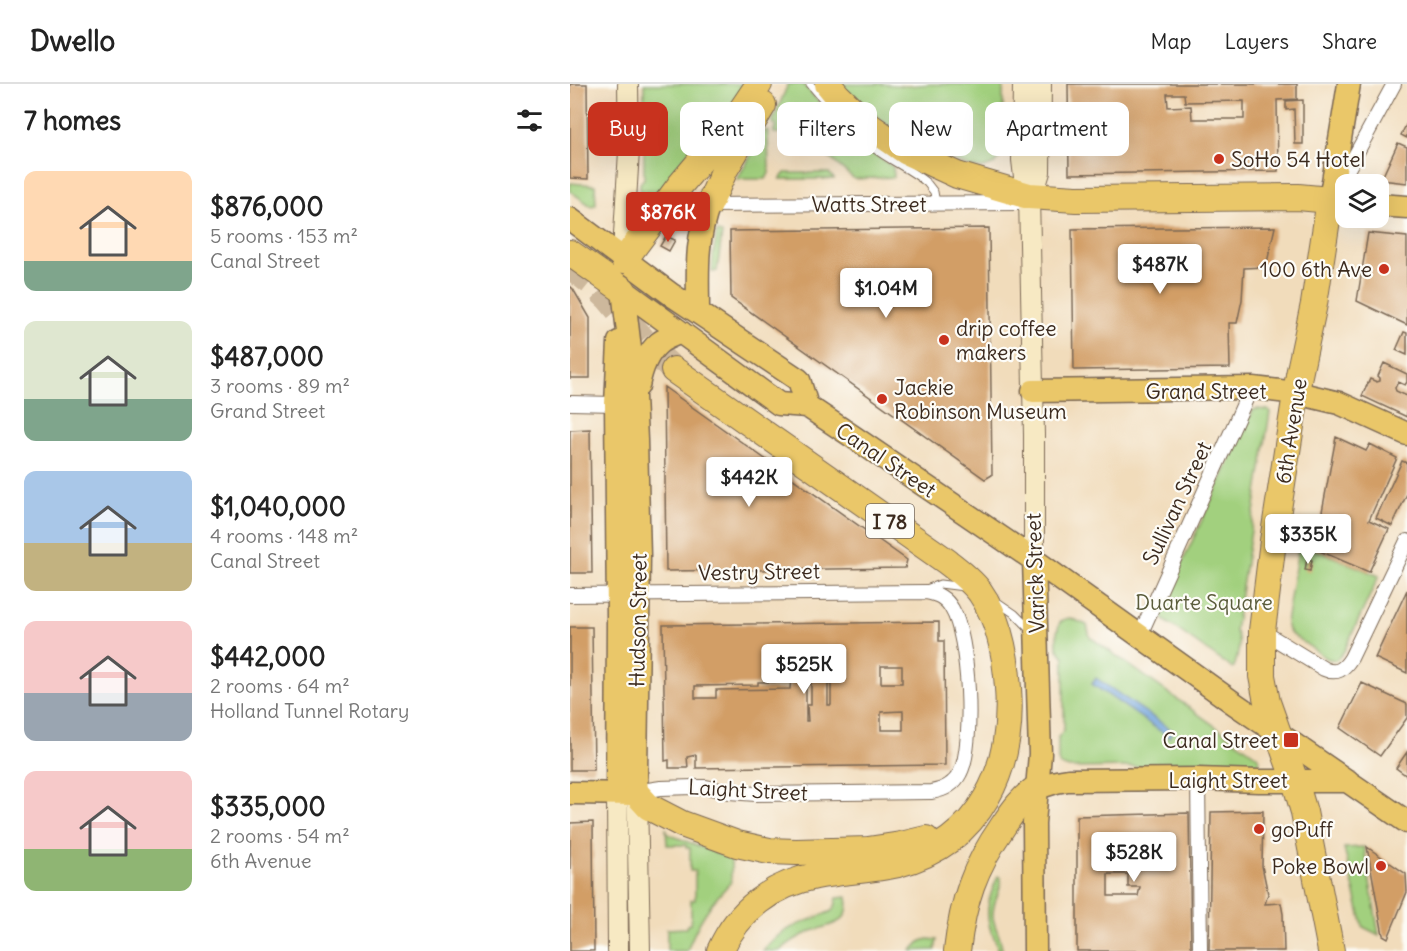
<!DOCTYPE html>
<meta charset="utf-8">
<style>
:root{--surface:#fff;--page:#f2f2f2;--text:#222;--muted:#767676;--line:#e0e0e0;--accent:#c8321e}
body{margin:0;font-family:Delius,sans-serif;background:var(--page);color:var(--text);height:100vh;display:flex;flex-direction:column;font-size:22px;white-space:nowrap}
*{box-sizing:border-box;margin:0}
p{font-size:20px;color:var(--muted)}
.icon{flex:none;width:33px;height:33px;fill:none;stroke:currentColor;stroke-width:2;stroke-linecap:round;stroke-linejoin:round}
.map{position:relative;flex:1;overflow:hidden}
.drawer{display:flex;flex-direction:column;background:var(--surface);width:570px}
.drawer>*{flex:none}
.guide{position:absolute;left:18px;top:18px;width:570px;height:54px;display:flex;gap:12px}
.tools{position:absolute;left:765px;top:90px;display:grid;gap:12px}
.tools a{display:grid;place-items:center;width:54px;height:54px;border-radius:12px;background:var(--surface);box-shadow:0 6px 24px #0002;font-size:30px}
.price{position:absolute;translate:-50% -51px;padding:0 14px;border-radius:6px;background:#fff;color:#222;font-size:20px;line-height:39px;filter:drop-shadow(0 2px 3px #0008)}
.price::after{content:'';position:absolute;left:50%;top:36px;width:18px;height:14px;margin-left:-9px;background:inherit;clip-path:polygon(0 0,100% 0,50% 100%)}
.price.on{background:var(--accent);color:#fff}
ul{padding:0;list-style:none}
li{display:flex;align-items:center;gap:18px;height:150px;padding:0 24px}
li span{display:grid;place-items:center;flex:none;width:168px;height:120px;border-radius:12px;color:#555}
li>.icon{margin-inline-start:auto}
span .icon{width:72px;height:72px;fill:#fffc;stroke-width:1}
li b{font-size:26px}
h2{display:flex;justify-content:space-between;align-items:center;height:72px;padding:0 24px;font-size:26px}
.chip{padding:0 21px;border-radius:12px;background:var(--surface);box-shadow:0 6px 24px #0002;font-size:21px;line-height:54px}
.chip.on{background:var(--accent);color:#fff}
header{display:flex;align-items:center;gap:36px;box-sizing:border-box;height:84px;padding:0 30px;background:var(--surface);border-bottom:2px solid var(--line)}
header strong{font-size:28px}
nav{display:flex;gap:33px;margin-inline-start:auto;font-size:21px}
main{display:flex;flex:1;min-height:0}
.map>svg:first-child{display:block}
.green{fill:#a2d07e;stroke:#6e7d4e;stroke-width:1.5}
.water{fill:#6ea3db;stroke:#54667c;stroke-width:1.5}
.building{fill:#d29e66;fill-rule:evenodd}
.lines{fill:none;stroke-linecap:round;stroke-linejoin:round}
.highway-tunnel{stroke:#cdb89c;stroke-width:26;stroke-dasharray:26 13;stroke-linecap:butt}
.lane-casing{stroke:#7b6855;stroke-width:9}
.street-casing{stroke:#7b6855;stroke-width:16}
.secondary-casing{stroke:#7b6855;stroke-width:22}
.primary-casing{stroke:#7b6855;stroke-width:25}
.highway-casing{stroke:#7b6855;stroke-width:28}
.lane{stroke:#fff;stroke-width:7}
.street{stroke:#fff;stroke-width:14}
.secondary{stroke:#f7e9c3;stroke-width:20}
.primary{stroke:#eac769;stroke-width:22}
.highway{stroke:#eac769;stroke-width:26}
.poi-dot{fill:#c8321e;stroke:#fdfcf7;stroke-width:2}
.labels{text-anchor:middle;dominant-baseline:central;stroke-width:4.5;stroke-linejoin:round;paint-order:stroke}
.shield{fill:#fdfcf7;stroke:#75695f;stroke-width:1.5}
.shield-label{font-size:20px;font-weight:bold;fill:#3b2a1e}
.poi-label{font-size:21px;fill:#3b2a1e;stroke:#fdfcf7;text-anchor:start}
.street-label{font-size:21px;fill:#3b2a1e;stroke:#fdfcf7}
.park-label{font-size:21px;fill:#5a5c3b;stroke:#fdfcf7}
</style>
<header>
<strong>Dwello</strong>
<nav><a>Map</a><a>Layers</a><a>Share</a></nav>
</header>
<main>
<section class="drawer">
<h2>7 homes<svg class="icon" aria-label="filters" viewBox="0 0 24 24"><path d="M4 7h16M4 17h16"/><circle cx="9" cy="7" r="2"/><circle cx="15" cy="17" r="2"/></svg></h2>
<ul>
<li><span style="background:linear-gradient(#ffd9b3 75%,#7fa58c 0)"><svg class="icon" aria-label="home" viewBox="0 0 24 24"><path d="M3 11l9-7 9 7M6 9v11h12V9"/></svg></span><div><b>$876,000</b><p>5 rooms · 153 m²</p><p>Canal Street</p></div></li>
<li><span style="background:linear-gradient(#dfe7d0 65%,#7fa58c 0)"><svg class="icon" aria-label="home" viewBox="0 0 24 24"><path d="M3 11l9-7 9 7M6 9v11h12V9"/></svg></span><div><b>$487,000</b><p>3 rooms · 89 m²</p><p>Grand Street</p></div></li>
<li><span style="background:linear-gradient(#a9c7e8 60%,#c2b280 0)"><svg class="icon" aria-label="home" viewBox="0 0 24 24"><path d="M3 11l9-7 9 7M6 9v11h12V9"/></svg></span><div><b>$1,040,000</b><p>4 rooms · 148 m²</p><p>Canal Street</p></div></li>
<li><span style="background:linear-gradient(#f6c9c9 60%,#9aa5b1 0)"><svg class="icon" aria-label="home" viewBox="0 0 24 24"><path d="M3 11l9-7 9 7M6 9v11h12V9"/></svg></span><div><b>$442,000</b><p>2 rooms · 64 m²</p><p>Holland Tunnel Rotary</p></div></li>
<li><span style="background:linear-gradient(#f6c9c9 65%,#8fb573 0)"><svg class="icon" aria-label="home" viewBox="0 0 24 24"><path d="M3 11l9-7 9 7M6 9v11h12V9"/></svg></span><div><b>$335,000</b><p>2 rooms · 54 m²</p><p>6th Avenue</p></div></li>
</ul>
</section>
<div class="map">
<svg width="837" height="867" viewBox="0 0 837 867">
<rect width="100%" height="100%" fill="#fdfcf7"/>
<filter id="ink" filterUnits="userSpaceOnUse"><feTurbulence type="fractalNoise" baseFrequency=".0167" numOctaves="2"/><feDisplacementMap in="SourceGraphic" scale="12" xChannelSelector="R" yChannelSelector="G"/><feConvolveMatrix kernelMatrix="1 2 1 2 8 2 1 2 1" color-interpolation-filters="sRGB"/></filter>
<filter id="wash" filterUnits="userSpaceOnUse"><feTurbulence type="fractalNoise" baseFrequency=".008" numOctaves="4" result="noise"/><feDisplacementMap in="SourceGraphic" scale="24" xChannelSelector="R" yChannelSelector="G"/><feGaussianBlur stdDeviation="1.35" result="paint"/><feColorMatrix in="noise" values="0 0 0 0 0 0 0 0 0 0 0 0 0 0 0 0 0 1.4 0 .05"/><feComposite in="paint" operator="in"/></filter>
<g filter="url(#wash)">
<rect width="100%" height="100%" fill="#f1dcbb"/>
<path class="green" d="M 74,0 L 182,0 L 125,69 L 73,126 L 71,126 L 70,99 L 74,95 Z
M 218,0 L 233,0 L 270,42 L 289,59 L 323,83 L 324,93 L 284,95 L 255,70 L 255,50 L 204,49 L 204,46 L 206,41 L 202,39 Z
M 268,0 L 312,0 L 337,2 L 360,0 L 433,0 L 433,68 L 425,80 L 414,84 L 400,83 L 332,53 Z
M 196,46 L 198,47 L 199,89 L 196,95 L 167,95 Z
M 215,89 L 259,89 L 264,95 L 210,95 Z
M 0,99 L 25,101 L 26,121 L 21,122 L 0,107 Z
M 147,148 L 152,149 L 147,187 L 142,188 L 143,172 Z
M 687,325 L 698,326 L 700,328 L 665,547 C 672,557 668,572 664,583 L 662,584 L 594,536 L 590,531 L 591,524 L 681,331 L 683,326 Z
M 729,459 L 809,492 L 774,567 L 771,571 L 766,576 L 758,575 L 721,550 L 718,546 L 716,539 Z
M 500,534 L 517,541 L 520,553 L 687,672 L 690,676 L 689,679 L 679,681 L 499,684 L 490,681 L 488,676 L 488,653 L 494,646 L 494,573 L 487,564 L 487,548 L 490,538 L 495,535 Z
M 96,744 L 98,750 L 161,775 L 161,798 C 139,821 128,837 117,867 L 97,867 L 97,845 L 116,844 L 117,841 L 121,840 L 121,816 L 125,816 L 125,787 L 120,787 L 120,764 L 116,764 L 116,761 L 97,761 Z
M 794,763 L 809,851 L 793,843 L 774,764 Z
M 428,792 L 431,794 C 432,807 422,816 423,833 C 425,846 432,854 432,867 L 427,867 C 428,858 422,852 420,844 C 414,825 421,808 428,792 Z
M 277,813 C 282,840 262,840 242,847 C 230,852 219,858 210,867 L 193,867 C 210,843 237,838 262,827 L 265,823 L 267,814 Z
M 358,855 L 367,856 L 365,866 L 341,867 L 351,857 Z"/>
<path class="water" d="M 526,594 L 603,647 L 599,653 L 522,600 Z"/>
<g id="blocks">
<path class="building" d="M 0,0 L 17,0 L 18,95 L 0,94 Z
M 498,0 L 727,0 L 727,15 L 707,16 L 708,87 L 499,90 ZM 597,10 L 614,10 L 615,18 L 674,17 L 674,35 L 622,35 L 621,22 L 598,23 Z
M 733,16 L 733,60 L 725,60 L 724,25 L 716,26 L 716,17 Z
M 837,39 L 837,54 L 831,51 Z
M 828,59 L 837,63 L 837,99 L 811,96 Z
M 705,143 L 696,183 L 674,184 L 672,216 L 667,239 L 659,239 L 660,284 L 504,286 L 502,145 Z
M 419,144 L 422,391 L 415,395 L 161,214 L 160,147 Z
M 798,149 L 837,153 L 837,241 L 787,217 Z
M 96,152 L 105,156 L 99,167 L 90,162 Z
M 0,202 L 3,205 L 20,234 L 20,294 L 0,294 Z
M 834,248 L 837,249 L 837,271 L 826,266 Z
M 814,279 L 837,290 L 837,298 L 835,301 L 828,298 L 825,304 L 826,307 L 837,312 L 837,333 L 792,312 L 800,295 L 807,298 L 810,297 L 810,294 L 808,292 Z
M 94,303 L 337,476 L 335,484 L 96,487 Z
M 20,345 L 22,489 L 0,489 L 0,346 Z
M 766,353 L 796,367 L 800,360 L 827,374 L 799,436 L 819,445 L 799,488 L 745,465 Z
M 832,377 L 837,379 L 837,410 L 822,442 L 806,434 Z
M 737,475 L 742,476 L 740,487 L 735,486 Z
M 837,506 L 837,589 L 805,574 Z
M 369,538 L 369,557 L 374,557 L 375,681 L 126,684 L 126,671 L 117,673 L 118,684 L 99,684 L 99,676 L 95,677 L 93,541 ZM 311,582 L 332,582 L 332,599 L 311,599 ZM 205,594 L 221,594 L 220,605 L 146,606 L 146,614 L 125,614 L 125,602 L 188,601 L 188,598 L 205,598 ZM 237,600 L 241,600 L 241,621 L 237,621 L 238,637 L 236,637 L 236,603 L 237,603 ZM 258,600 L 261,600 L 261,621 L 258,621 ZM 333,627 L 333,646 L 311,646 L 311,628 Z
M 0,543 L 22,543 L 24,686 L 0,686 Z
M 792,599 L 837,620 L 837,634 L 810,672 L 770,644 Z
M 837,668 L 837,692 L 826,684 Z
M 693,727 L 692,782 L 698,810 L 695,820 L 711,819 L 713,830 L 714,867 L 639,867 L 641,728 Z
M 619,729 L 621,867 L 507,867 L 507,732 ZM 538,790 L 558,790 L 558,803 L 570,803 L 568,812 L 538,812 Z
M 23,738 L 24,867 L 0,867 L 0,739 Z
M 797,763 L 836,790 L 837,808 L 818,854 L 813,851 Z"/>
</g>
</g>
<g filter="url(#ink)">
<use href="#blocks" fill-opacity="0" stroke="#7b6855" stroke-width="1.5"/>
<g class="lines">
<path class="highway-tunnel" d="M 0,182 L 24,201 L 38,214 L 80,264 L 104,286"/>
<defs>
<path id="lane" d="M 240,0 C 259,23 279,45 302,63 C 320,77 340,85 357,99 L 364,108 L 366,119
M 356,505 L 370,500 L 394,503
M 426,517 L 445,530 L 459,544"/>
<path id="street" d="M 766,107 L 824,0
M 139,121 L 457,119
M 0,319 L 46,320
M 0,511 L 356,508 C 368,510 376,514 382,525 C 399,552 405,661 390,689 C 384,701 374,706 361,708 L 186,710 L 159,708 L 136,703 L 124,703 L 91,704 L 78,706 L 67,710
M 692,547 L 754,585 C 767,591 774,585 781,574 L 837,457
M 570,551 L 681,304
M 628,695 L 630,867"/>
<path id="secondary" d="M 453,0 L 452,76 L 454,93 L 459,112 L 464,351 L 464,476
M 459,112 L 466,101 L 470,88 L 471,0
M 54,176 L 54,150 L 59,67 L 58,0
M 47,709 L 48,867
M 67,710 L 70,867"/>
<path id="primary" d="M 776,117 L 760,116 L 779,0
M 808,121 L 837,123
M 0,135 L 102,211 L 229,296 L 237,322
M 53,206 L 209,320 L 237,322 L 279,350 L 464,476 L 665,620 L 837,738
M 128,227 C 128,187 125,159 139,121
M 68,302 C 71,286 76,270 89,259 C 95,254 104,251 111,248
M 463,307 L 683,304 L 727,309 L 769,319 L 837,350
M 464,476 L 470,670 L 464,739 L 465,867
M 467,704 L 486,698 L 498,696 L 628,695 L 689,697 L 778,697
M 0,709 L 67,710 L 66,690 L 69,472 L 66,356 L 63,290 L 53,206
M 47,709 L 48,534 L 46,320 L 49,258"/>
<path id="highway" d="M 258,0 L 267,11 L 298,41 L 337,68 L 387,91 L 459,112 L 506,115 L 728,113 L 760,116 L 744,220 L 729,291 L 703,457 L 692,547 L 692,592 L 697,618 L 725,697 L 734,728 L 761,867
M 139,121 L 155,85 L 193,21
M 0,169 L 53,206
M 54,176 L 111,100 L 164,37 L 189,0
M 104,286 L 376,477 C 388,486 401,496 410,508 C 429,535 436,572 438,604 C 444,684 411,758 328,780 C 301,786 273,787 246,792 C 203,800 168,826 150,867
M 67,710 L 79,723 L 112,740 L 167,760 L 199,767 L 226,768 L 298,766 L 331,761 L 356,755
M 387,867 C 393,816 404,784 433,742 C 443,727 452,714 467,704"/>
</defs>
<use href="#lane" class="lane-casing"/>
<use href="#street" class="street-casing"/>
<use href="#secondary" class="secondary-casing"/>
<use href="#primary" class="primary-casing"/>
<use href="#highway" class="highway-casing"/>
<use href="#lane" class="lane"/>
<use href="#street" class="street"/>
<use href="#secondary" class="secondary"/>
<use href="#primary" class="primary"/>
<use href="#highway" class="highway"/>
</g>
</g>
<g class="poi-dot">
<circle cx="649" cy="75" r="6"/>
<circle cx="814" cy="185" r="6"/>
<circle cx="374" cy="256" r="6"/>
<circle cx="312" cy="315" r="6"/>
<rect x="713" y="648" width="16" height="16" rx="3"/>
<circle cx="689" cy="745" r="6"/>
<circle cx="811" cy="782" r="6"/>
</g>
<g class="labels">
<rect class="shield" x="296" y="420" width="48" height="34" rx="4.5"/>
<g class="shield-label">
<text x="320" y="437">I 78</text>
</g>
<g class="poi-label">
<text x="661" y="75">SoHo 54 Hotel</text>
<text x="802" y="185" text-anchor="end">100 6th Ave</text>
<text x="386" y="244">drip coffee<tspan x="386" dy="24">makers</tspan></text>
<text x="324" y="303">Jackie<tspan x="324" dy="24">Robinson Museum</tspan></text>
<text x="708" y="656" text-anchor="end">Canal Street</text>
<text x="701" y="745">goPuff</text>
<text x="799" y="782" text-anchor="end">Poke Bowl</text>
</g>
<g class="street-label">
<text x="299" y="120">Watts Street</text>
<text x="636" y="307">Grand Street</text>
<text transform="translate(721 347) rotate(-81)">6th Avenue</text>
<text transform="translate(316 376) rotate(34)">Canal Street</text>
<text transform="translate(607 419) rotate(-65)">Sullivan Street</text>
<text transform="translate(189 488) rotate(-1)">Vestry Street</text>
<text transform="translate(465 489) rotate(-92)">Varick Street</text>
<text transform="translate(68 536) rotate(-89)">Hudson Street</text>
<text x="658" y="696">Laight Street</text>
<text transform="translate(178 706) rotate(3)">Laight Street</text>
</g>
<g class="park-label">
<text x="634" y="518">Duarte Square</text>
</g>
</g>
</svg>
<div class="tools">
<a><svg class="icon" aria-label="layers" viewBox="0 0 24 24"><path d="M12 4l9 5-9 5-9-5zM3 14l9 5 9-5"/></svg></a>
</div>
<b class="price on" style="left:98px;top:159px">$876K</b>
<b class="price" style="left:590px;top:211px">$487K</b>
<b class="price" style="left:316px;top:235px">$1.04M</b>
<b class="price" style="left:179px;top:424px">$442K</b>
<b class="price" style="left:738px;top:481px">$335K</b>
<b class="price" style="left:234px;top:611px">$525K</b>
<b class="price" style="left:564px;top:799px">$528K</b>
<div class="guide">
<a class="chip on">Buy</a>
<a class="chip">Rent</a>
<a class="chip">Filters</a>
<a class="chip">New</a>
<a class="chip">Apartment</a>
</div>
</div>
</main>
